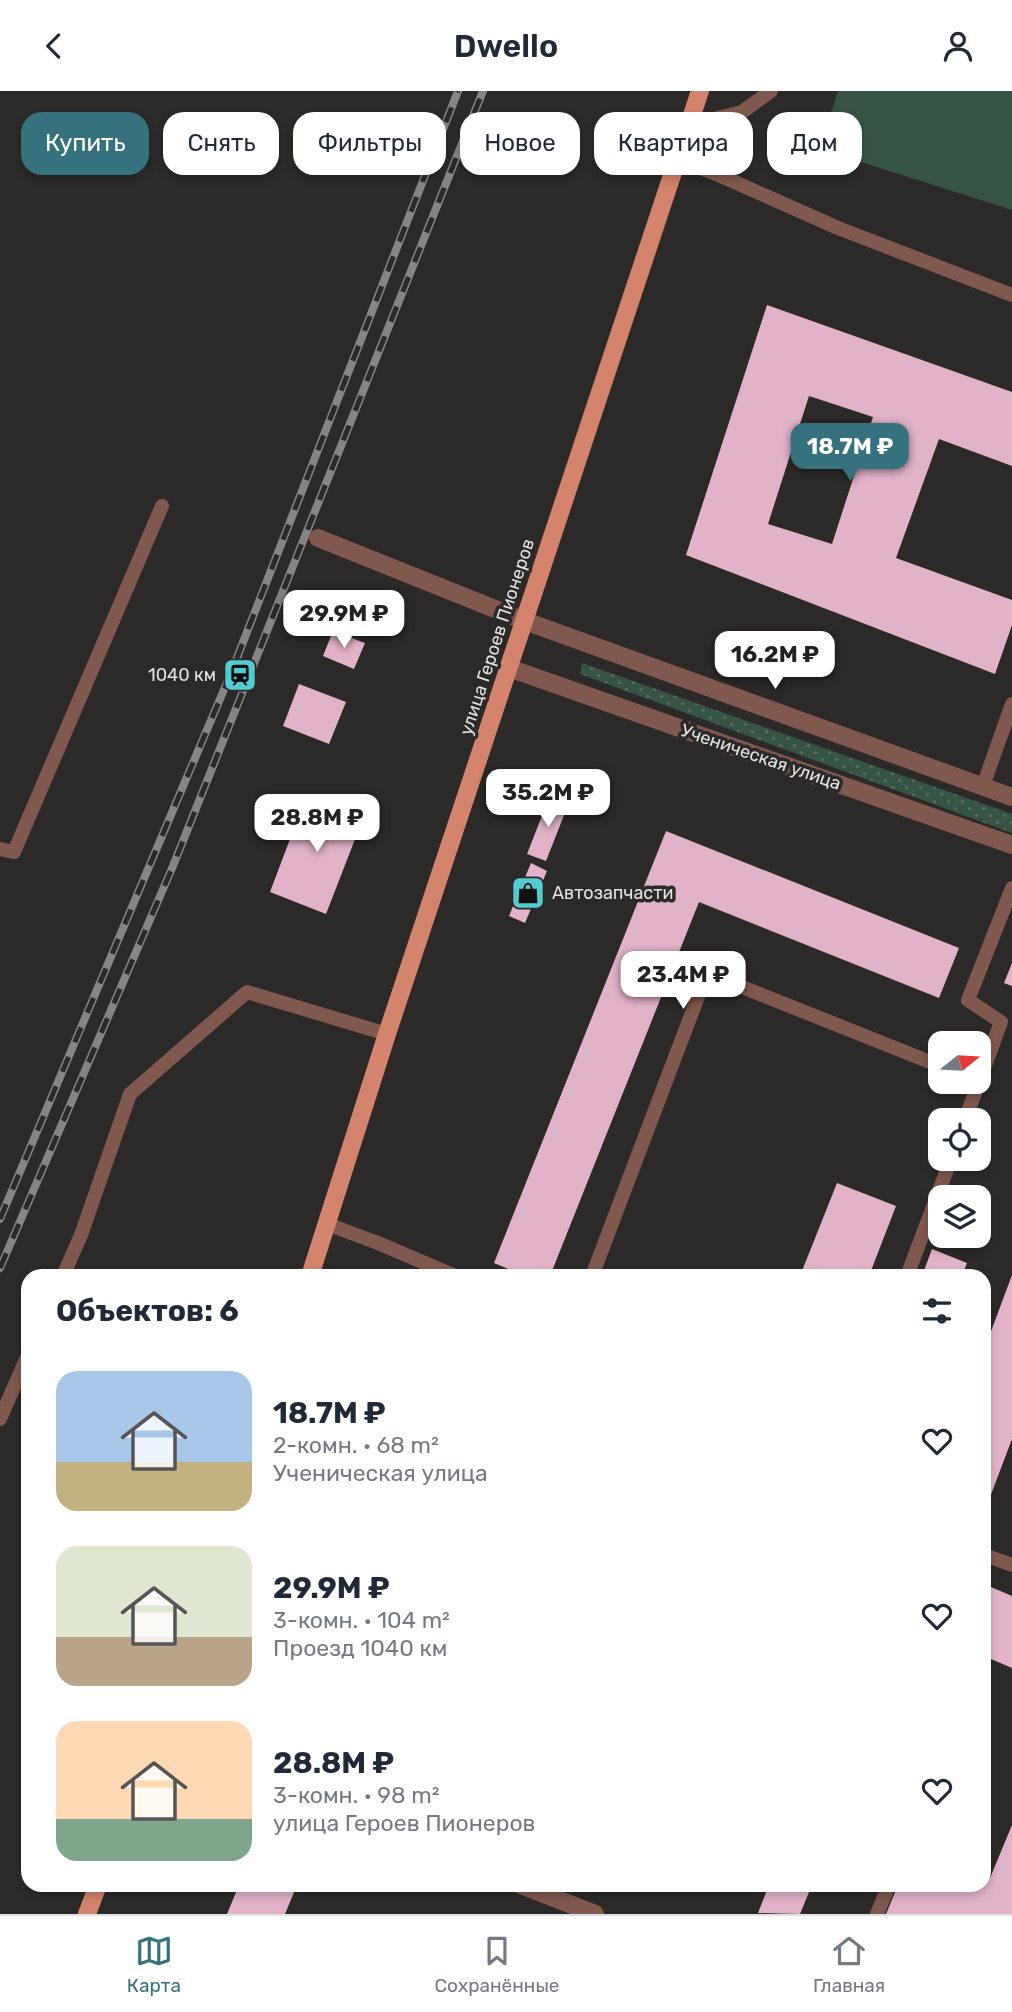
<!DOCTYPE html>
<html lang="ru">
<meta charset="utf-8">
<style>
:root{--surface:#fff;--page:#f2f2f3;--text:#1f2937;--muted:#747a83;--line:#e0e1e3;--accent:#36727d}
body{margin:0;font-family:Rubik,sans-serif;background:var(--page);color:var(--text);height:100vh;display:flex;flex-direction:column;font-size:26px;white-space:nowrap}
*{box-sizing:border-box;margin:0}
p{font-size:23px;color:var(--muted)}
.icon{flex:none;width:38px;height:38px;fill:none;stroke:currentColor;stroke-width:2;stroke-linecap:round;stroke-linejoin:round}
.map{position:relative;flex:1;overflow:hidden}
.side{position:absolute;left:21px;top:1178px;width:970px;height:623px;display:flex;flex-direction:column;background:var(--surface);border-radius:21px;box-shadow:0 4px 10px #0003}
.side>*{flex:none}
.guide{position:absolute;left:21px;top:21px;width:971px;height:63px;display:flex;gap:14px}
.needle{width:46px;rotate:72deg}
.buttons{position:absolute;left:928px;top:940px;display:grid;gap:14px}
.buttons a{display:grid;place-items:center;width:63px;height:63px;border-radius:14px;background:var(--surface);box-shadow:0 4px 10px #0003;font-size:35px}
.price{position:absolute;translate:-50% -60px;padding:0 16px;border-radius:14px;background:#fff;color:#222;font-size:23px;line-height:46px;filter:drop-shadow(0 2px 4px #0008)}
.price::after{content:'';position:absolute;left:50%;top:42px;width:21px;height:16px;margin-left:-10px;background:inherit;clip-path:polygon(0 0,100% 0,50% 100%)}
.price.active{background:var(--accent);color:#fff}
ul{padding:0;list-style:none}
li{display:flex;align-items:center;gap:21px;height:175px;padding:0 35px}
li span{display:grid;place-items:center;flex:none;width:196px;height:140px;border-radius:21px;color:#555}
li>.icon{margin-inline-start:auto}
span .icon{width:84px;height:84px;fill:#fffc;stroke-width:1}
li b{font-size:30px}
h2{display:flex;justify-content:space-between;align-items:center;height:84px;padding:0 35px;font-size:30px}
.tag{padding:0 24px;border-radius:21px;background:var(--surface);box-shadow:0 4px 10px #0003;font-size:24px;line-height:63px}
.tag.active{background:var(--accent);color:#fff}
header{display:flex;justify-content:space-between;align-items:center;height:91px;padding:0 35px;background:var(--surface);font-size:32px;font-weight:600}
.dock{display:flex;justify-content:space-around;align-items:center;height:98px;border-top:2px solid var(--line);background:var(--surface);font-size:19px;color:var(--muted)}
.dock a{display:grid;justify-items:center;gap:4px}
.dock .active{color:var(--accent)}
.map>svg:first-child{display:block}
.grass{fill:url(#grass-dots)}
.green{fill:#365443}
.building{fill:#e2b2c9;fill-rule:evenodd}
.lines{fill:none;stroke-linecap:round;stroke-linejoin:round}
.service{stroke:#80584d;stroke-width:14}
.minor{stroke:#80584d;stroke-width:18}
.primary{stroke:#d4836c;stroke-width:18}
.rail-casing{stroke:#878584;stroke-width:8}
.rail{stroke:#2c2a28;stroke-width:5;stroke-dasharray:16;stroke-linecap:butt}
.labels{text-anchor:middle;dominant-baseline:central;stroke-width:7;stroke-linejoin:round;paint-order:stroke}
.street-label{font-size:18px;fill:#e4e2e1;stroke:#2c2a28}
.poi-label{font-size:18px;fill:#e4e2e1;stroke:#2c2a28;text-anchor:end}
</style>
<header><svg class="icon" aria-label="back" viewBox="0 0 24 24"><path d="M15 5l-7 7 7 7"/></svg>Dwello<svg class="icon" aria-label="person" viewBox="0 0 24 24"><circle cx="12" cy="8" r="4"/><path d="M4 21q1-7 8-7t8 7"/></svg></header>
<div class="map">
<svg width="1012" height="1823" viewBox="0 0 1012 1823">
<defs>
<pattern id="grass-dots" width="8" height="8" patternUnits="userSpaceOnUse" patternTransform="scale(1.75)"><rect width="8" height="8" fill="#365443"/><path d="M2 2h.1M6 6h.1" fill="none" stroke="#536c5e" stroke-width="1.8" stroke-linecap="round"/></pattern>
</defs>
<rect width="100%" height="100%" fill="#2c2a28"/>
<path class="grass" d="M 582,572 L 1012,723 L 1012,742 L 580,583 Z"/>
<path class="green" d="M 838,0 L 1012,0 L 1012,119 L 820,58 Z"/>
<path class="building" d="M 767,214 L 1012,301 L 1012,375 L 939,348 L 896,467 L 1012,509 L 1012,534 L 995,583 L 686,464 ZM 809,305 L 873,326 L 832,453 L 768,433 Z
M 333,540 L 365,552 L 354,578 L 323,565 Z
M 299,593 L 346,611 L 329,653 L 283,635 Z
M 567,678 L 582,685 L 575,701 L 560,694 Z
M 307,703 L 364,725 L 326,823 L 270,801 Z
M 549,707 L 568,714 L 546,770 L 527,763 Z
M 666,740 L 959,857 L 939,907 L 699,811 L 550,1185 L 525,1185 L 494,1172 Z
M 531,772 L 547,780 L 525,832 L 509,825 Z
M 1012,872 L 1012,895 L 1004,892 Z
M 837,1092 L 896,1115 L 869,1185 L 800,1185 Z
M 932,1158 L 967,1172 L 962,1185 L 922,1185 Z
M 1012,1184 L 1012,1348 L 984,1422 L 984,1259 Z
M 984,1493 L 1012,1505 L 1012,1577 L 984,1565 Z
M 1012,1734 L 1012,1823 L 886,1823 L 898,1794 L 984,1794 L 984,1784 L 990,1787 Z
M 239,1794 L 297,1794 L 285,1823 L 227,1823 Z
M 769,1794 L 812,1794 L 800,1823 L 758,1822 Z"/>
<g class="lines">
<path class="service" d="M 689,34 L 742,21 L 771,0
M 677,68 L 721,85 L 838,137 L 1012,204
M 983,695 L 1012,613
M 0,758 L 14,761 L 162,415
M 965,1029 L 1001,931 L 968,909 L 1012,797
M 327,1133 L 378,1152 L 455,1185
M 63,1185 L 81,1144 L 130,1003 L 247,901 L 387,943
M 592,1185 L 707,882 L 940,975
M 907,1185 L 951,1068
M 0,1328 L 28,1264
M 984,1464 L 1012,1474
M 877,1823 L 889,1794"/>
<path class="minor" d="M 318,447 L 525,530 L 1012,706
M 509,577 L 1012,754
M 521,1794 L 595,1823"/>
<path class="primary" d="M 310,1185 L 387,943 L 700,0
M 87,1823 L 98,1794"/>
<defs>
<path id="rail" d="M 0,1128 L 231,582 L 458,0
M 0,1177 L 173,775 L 483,0"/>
</defs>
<use href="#rail" class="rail-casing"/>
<use href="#rail" class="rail"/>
</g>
<defs>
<symbol id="station-square" viewBox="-11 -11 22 22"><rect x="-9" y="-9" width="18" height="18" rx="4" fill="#51ccd3" stroke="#2c2a28"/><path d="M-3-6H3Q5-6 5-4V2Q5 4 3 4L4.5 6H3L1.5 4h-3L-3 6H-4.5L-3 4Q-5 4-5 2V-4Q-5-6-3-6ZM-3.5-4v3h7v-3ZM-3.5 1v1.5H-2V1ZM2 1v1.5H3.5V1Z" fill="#111"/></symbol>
<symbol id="shop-square" viewBox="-11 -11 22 22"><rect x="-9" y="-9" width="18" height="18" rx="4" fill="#51ccd3" stroke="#2c2a28"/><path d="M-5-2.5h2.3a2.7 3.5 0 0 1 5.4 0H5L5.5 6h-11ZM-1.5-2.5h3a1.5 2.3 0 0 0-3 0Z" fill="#111"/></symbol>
</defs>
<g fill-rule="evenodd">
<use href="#station-square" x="221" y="565" width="38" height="38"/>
<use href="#shop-square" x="509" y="783" width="38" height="38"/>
</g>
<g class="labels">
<g class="street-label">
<text transform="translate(497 546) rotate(-72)">улица Героев Пионеров</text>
<text transform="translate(761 666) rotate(19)">Ученическая улица</text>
</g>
<g class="poi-label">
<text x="216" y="584">1040 км</text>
<text x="552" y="802" text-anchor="start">Автозапчасти</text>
</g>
</g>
</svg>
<div class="buttons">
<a><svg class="needle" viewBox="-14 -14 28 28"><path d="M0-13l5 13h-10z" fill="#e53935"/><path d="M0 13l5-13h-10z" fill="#747a83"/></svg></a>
<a><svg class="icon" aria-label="locate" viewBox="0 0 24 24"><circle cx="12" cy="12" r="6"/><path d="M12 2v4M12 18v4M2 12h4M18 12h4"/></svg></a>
<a><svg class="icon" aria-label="layers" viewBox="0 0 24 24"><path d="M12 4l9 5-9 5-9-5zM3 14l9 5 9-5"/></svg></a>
</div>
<b class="price active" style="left:850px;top:392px">18.7M ₽</b>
<b class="price" style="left:344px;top:559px">29.9M ₽</b>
<b class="price" style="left:775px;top:600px">16.2M ₽</b>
<b class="price" style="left:548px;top:738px">35.2M ₽</b>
<b class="price" style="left:317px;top:763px">28.8M ₽</b>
<b class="price" style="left:683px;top:920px">23.4M ₽</b>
<div class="guide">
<a class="tag active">Купить</a>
<a class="tag">Снять</a>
<a class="tag">Фильтры</a>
<a class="tag">Новое</a>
<a class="tag">Квартира</a>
<a class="tag">Дом</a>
</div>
<section class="side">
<h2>Объектов: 6<svg class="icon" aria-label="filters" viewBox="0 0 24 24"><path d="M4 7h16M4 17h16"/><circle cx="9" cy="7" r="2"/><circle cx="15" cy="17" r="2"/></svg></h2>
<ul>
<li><span style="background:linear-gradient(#a9c7e8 65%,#c2b280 0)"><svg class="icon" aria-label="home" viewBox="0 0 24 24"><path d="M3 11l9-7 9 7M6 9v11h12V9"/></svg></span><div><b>18.7M ₽</b><p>2-комн. · 68 m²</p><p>Ученическая улица</p></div><svg class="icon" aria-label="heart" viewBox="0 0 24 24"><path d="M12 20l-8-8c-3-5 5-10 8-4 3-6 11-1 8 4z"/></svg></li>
<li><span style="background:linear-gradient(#dfe7d0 65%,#b9a48a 0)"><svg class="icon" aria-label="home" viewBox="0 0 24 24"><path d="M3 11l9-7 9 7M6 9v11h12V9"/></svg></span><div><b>29.9M ₽</b><p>3-комн. · 104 m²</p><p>Проезд 1040 км</p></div><svg class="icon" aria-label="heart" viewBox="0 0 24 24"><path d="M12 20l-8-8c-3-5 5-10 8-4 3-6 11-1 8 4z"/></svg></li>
<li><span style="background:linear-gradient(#ffd9b3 70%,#7fa58c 0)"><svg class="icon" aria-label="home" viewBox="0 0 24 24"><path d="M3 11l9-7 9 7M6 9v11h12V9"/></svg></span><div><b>28.8M ₽</b><p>3-комн. · 98 m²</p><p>улица Героев Пионеров</p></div><svg class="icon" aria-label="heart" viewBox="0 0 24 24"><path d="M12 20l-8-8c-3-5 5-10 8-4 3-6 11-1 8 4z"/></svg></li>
</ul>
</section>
</div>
<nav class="dock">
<a class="active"><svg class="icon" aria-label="map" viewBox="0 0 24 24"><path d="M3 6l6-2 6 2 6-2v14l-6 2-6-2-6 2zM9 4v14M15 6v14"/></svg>Карта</a>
<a><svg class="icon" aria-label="saved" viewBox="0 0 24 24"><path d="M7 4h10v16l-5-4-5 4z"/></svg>Сохранённые</a>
<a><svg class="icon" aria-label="home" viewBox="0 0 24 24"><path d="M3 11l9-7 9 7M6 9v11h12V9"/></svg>Главная</a>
</nav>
